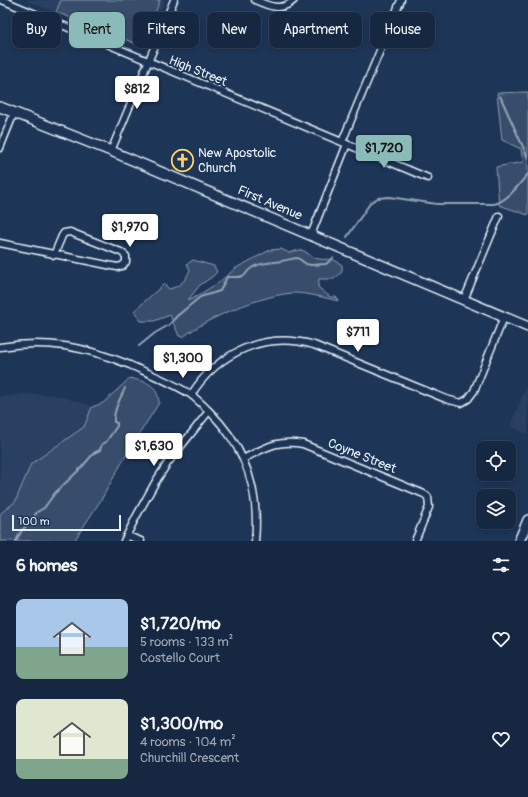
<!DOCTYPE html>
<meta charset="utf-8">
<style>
:root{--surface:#162841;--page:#1f3048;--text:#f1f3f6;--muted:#9ea6b1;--line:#35445a;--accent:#8bbbb9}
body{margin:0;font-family:Pangolin,sans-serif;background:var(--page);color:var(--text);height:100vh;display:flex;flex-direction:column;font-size:15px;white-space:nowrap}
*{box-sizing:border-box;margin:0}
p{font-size:13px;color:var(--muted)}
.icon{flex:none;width:22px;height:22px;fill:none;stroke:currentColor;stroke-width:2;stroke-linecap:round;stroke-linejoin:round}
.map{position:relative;height:541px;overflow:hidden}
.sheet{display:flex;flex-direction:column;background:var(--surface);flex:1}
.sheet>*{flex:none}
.top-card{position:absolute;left:12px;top:12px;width:504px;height:36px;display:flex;gap:8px}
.buttons{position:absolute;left:476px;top:441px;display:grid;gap:8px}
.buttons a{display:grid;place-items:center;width:40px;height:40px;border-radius:8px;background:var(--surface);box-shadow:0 2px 6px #0003,0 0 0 1px var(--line);font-size:20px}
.scale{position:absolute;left:12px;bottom:10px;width:109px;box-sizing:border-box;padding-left:4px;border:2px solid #e8f1f8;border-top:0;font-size:11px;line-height:14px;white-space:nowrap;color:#e8f1f8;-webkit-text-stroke:3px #1d3557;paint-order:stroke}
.price{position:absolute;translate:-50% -34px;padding:0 9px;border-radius:4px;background:#fff;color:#222;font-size:13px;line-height:26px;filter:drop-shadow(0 1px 2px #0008)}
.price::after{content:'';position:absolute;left:50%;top:24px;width:12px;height:9px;margin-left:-6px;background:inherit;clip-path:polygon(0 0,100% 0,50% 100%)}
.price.current{background:var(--accent);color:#111}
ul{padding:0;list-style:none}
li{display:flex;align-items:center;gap:12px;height:100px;padding:0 16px}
li span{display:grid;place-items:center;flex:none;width:112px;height:80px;border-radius:8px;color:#555}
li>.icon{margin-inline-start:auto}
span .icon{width:48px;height:48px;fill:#fffc;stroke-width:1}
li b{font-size:17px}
h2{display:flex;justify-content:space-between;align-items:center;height:48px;padding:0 16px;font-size:17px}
.pill{padding:0 14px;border-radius:8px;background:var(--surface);box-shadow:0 2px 6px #0003,0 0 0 1px var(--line);font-size:14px;line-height:36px}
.pill.current{background:var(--accent);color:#111}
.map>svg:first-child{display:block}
.built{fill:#2a4162}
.green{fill:#374d6c;stroke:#909fb2}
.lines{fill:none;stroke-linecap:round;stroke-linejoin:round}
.stream{stroke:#95a4b5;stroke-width:2}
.street-casing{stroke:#e8f1f8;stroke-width:9}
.secondary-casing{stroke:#e8f1f8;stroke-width:12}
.street{stroke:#1d3557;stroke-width:6}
.secondary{stroke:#1d3557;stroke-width:9}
.labels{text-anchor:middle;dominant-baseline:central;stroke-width:4;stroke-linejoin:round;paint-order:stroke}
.street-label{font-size:13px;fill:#e8f1f8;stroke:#1d3557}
.poi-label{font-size:13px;fill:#e8f1f8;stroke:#1d3557;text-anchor:start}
</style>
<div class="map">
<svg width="528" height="541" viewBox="0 0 528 541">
<rect width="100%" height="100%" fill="#1d3557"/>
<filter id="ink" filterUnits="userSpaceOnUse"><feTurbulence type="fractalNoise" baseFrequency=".025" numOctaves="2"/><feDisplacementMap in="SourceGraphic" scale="8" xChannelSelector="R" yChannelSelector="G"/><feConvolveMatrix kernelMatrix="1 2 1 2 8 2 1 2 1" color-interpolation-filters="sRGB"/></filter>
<g filter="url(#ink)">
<path class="built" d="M 25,0 L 165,0 L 145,49 Z
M 528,383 L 528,434 L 510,426 Z
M 25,394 L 54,395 L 80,402 L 92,407 L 84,427 L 31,464 L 15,502 L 0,514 L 0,397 Z"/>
<path class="green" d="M 61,0 L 160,0 L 142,46 L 56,12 Z
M 528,92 L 528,215 L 499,205 L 496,167 L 523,162 L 521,149 L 502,140 L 497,93 Z
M 281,249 L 289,253 C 295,251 302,248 307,253 C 310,255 311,257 315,258 C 328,262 330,255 342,265 L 342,272 L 334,279 L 319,279 L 318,287 L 330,297 L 336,297 L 339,301 C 325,298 308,293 293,293 C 262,295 207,318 183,337 L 179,336 L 170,315 L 154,321 L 141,321 L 134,311 L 164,284 L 169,289 C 181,286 185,281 190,270 L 187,264 L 193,260 L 214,266 L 217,272 L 212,277 L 200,285 L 188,300 L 192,299 L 218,283 L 236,268 L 270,250 Z
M 130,378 C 148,383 157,383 159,403 L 129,450 L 101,500 L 74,541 L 0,541 L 0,514 L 15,502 L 31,464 L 84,427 L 92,407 L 103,403 Z"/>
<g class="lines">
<path class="stream" d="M 500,96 L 528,158
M 347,237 L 371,202 L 378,198 L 389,197 L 437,204 L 494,204 C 509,200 518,185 528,174
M 139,346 L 155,333 L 169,325 L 177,316 L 200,297 L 220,291 L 227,277 L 239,277 L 245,275 C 253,262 269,263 282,261 C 288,260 292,258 298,258 L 306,264 L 311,265 L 326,264 L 333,258
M 16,541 L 22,530 L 30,523 L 37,512 L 44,508 L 55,493 L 81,468 L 94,453 L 100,450 L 102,444 L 106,442 L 117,426 L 117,423 L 114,422 C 113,410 121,398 125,388"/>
<defs>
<path id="street" d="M 2,0 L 428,178
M 255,0 C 268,6 282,12 294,0
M 342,142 L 401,0
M 0,148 L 14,113
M 111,151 L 174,0
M 311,235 L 347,144
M 0,243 L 117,267 L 122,266 L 126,262 L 126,256 L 121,252 L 70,232 L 64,233 L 62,236 L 54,255
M 464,300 L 499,216
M 0,347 C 47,339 86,347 130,365 C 150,374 171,382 190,394 C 197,399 204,406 210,412 C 246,448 260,490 255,541
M 191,395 C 218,352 265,331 314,345 L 446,399 L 461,403 L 468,399 L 474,391 L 504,317
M 243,459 C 265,448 277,439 303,444 L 424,494 L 428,497 L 429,507 L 415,541
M 128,536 L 141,541
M 124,541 L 136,517 L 156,481 L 167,464 L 209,411"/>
<path id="secondary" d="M 0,107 L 111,151 L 528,327
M 519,541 L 528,520"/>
</defs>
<use href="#street" class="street-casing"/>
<use href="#secondary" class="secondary-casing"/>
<use href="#street" class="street"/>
<use href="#secondary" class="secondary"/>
</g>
</g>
<defs>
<symbol id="church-ring" viewBox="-11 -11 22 22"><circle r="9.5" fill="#1d3557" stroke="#ffd166" stroke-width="1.5"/><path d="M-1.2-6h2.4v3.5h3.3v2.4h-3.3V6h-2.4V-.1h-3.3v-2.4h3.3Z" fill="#ffd166"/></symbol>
</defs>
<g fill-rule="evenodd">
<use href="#church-ring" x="170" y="148" width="25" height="25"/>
</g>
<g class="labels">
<g class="street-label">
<text transform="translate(198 71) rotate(22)">High Street</text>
<text transform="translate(270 203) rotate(23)">First Avenue</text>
<text transform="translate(362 456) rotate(22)">Coyne Street</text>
</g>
<g class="poi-label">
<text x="198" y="153">New Apostolic<tspan x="198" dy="15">Church</tspan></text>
</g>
</g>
</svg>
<div class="buttons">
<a><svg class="icon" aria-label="locate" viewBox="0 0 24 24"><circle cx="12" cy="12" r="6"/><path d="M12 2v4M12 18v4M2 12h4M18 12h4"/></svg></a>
<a><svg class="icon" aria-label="layers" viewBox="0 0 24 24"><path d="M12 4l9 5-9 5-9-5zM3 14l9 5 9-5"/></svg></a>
</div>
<div class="scale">100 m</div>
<b class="price" style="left:137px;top:110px">$812</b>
<b class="price current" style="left:384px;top:169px">$1,720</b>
<b class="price" style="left:130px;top:248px">$1,970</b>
<b class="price" style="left:358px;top:353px">$711</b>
<b class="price" style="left:183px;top:379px">$1,300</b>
<b class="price" style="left:154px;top:467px">$1,630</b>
<div class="top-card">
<a class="pill">Buy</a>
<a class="pill current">Rent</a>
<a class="pill">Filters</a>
<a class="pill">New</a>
<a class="pill">Apartment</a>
<a class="pill">House</a>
</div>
</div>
<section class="sheet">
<h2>6 homes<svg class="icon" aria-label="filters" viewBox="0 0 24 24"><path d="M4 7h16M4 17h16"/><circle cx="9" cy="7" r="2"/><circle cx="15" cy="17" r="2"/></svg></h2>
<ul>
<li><span style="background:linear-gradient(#a9c7e8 60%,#7fa58c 0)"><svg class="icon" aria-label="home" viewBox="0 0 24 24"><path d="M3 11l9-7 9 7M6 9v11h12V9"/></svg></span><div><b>$1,720/mo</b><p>5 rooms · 133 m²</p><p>Costello Court</p></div><svg class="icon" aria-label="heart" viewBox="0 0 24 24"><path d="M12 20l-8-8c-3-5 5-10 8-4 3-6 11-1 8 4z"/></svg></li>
<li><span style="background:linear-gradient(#dfe7d0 75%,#7fa58c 0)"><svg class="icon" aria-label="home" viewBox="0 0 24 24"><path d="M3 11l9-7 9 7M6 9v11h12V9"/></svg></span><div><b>$1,300/mo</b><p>4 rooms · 104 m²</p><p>Churchill Crescent</p></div><svg class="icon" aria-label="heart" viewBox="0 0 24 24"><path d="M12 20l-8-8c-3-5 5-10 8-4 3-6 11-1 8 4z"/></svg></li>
</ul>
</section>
